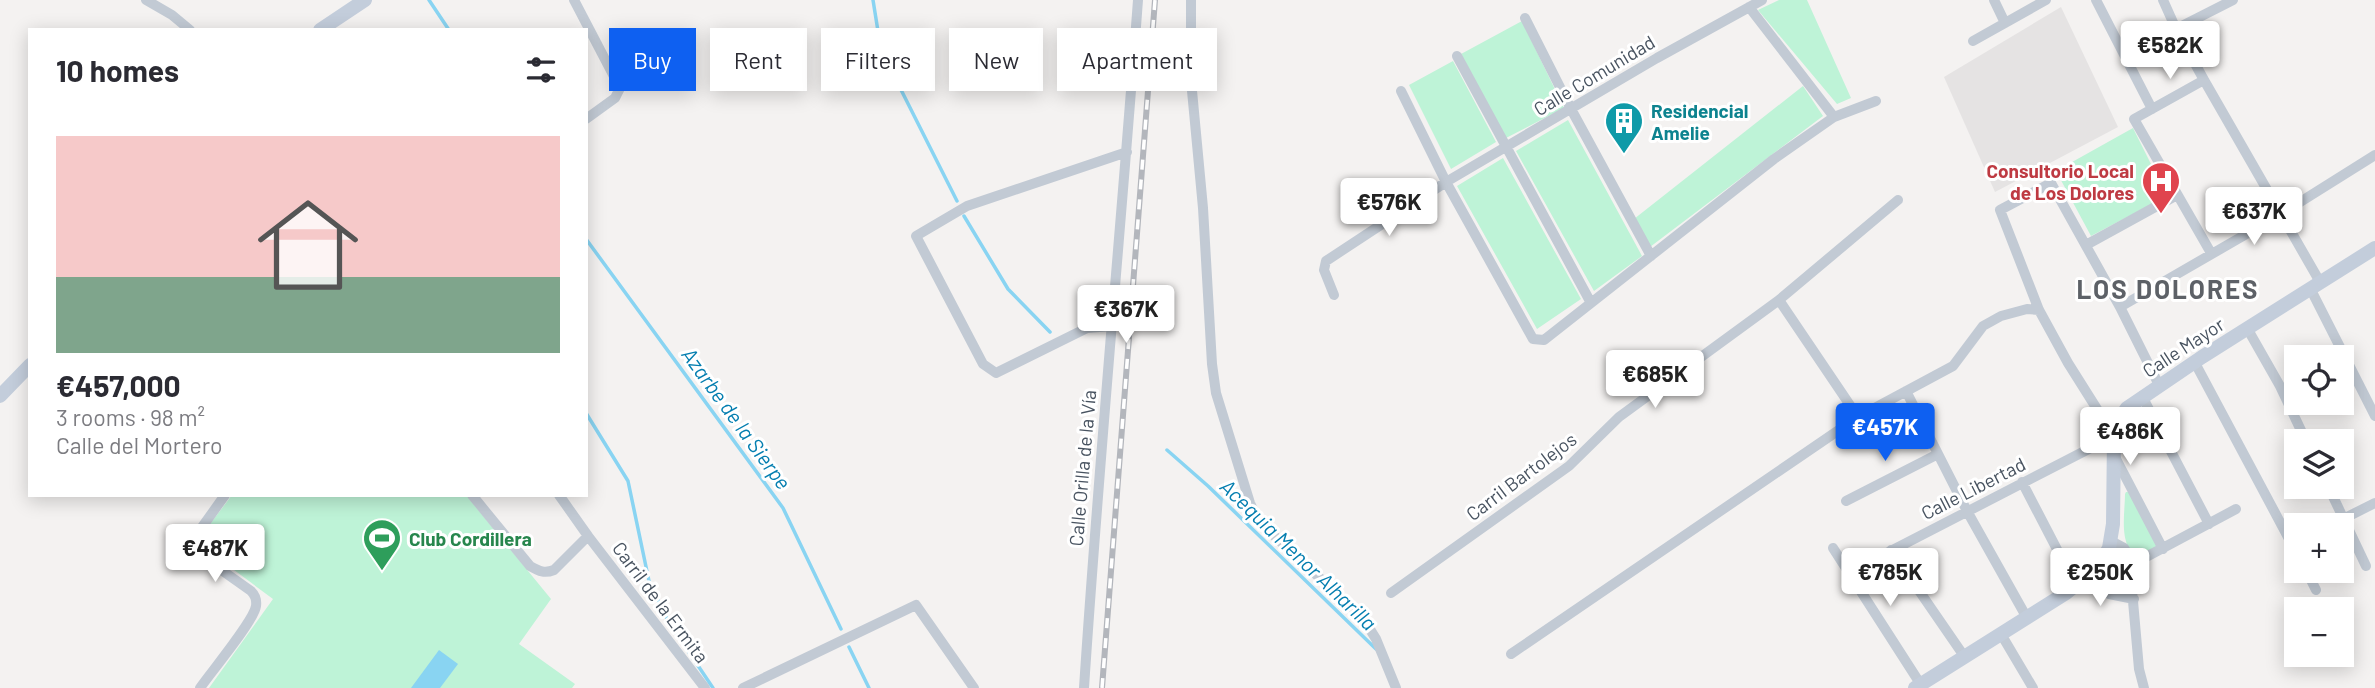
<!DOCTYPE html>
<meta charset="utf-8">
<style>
:root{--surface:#fff;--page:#f7f7f7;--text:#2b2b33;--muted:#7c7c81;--accent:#0e60f1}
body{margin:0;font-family:Barlow,sans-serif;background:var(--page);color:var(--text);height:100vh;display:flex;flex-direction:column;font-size:26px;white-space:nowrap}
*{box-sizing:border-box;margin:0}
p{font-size:23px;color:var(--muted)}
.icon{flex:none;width:38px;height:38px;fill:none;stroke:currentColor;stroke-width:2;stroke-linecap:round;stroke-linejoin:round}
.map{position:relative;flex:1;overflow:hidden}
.panel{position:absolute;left:28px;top:28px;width:560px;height:469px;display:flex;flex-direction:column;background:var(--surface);border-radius:0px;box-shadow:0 4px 18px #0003}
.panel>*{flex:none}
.guide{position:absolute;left:609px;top:28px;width:665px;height:63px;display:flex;gap:14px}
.controls{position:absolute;left:2284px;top:345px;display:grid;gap:14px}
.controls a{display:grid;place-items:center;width:70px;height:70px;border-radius:0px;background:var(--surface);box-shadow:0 4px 18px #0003;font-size:35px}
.price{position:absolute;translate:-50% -60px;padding:0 16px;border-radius:7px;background:#fff;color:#222;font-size:23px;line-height:46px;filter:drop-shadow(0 2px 4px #0008)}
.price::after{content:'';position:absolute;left:50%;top:42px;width:21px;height:16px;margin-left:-10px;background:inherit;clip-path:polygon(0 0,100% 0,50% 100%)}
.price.active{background:var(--accent);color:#fff}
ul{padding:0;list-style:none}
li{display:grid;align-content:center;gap:14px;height:371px;padding:0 28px}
li span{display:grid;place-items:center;height:217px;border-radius:0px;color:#555}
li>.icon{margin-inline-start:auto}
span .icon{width:126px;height:126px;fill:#fffc;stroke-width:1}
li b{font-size:30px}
h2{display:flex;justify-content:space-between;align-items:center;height:84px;padding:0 28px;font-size:30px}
.pill{padding:0 24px;border-radius:0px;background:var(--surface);box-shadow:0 4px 18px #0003;font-size:24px;line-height:63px}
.pill.active{background:var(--accent);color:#fff}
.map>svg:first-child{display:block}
.education{fill:#e5e3e3}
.green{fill:#bef3d7}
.water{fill:#89d4f2}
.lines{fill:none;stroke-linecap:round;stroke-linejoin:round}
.stream{stroke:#89d4f2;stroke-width:3.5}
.street{stroke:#c2cad4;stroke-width:10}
.secondary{stroke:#c3cddb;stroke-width:14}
.rail-casing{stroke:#b3b6bc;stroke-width:6}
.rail{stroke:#fff;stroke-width:3.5;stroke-dasharray:10;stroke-linecap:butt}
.labels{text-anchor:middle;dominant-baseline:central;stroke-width:6;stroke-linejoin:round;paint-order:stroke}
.street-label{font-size:19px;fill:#485360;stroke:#fff}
.culture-label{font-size:19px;font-weight:bold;fill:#0d838f;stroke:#fff;text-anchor:start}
.health-label{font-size:19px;font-weight:bold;fill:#be3a42;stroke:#fff;text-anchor:end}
.leisure-label{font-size:19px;font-weight:bold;fill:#27864d;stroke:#fff;text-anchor:start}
.water-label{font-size:21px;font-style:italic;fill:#047eb0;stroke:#fff}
.district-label{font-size:26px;font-weight:bold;letter-spacing:2px;fill:#5d6167;stroke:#fff}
</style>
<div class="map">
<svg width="2375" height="688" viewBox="0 0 2375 688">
<rect width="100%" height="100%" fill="#f4f2f1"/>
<path class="education" d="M 2061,7 L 2118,127 L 1995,192 L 1944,77 Z"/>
<path class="green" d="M 1779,0 L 1807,0 L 1851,98 L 1837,104 L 1758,10 Z
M 1522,21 L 1564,108 L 1506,138 L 1461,54 Z
M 1453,61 L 1496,142 L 1451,169 L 1409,85 Z
M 1803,86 L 1823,116 L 1650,247 L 1634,219 Z
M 1568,120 L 1642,256 L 1594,291 L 1516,151 Z
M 2133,128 L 2167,196 L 2091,236 L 2056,171 Z
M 1503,158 L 1581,299 L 1537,329 L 1457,186 Z
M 2126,492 L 2129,492 L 2158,547 L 2138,557 C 2118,546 2125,514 2125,494 Z
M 232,495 L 466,495 L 551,599 L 519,644 L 575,684 L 572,688 L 209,688 L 273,599 L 199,544 L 201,536 Z"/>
<path class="water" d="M 439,650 L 458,664 L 440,688 L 411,688 Z"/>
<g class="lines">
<path class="stream" d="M 429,0 L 449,30
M 873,0 L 881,50 L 957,201
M 964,216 L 1008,289 L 1050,332
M 586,239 L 783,508 L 841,629
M 586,413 L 628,481 L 649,581 L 668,621 L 713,688
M 1167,450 L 1208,486 L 1376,649
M 849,647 L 869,688"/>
<path class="street" d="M 146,0 L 172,15 L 190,30
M 574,0 L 620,88 L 615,98 L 586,119
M 1191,0 L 1191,80 L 1203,208 L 1212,364 L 1216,393 L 1250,503 L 1257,518 L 1269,531 L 1363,618 L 1376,639 L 1396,688
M 1994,0 L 2005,23
M 2096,0 L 2152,109
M 2163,0 L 2176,29 L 2204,80 L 2320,282
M 1749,7 L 1834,117
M 1525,18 L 1571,109 L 1651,256
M 2176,29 L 2233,0
M 1973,41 L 2046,0
M 1457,56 L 1591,303
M 2204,80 L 2134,119 L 2211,253
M 1401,91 L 1446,182 L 1533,339 L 1544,340 L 1774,159 L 1834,117 L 1876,101
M 2086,245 L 2177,195
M 2310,288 L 2375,416
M 1334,295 L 1324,270 L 1326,261 L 1446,182 L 1657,58 L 1762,0
M 1779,300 L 1858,417
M 2120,307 L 2281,214 L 2375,155
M 1112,326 L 1087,328 L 996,373 L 983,364 L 916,236 L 967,206 L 1127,152
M 2247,328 L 2280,386 L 2306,441
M 2194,361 L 2296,552
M 1906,391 L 1967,511 L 2027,618
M 2142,396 L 2209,524
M 2114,455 L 2163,549
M 2022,482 L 2076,586
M 2328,486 L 2366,566
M 472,495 L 530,566 C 539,571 544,574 554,570 L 588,536 L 705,688
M 559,495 L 588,536
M 1846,501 L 1938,454
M 2343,519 L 2375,503
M 2111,541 L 2124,548 L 2129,556 L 2139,669 L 2144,688
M 1833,548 L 1923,688
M 1891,550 L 1964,656
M 2131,565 L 2236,509
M 2306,570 L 2316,590
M 2093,572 L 2109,594 L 2134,599
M 1848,573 L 2114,436 L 2068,363 L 2039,310 L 2000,210 L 2051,183 L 2120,307 L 2159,385
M 1391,593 L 1569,466 L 1619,417 L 1779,300 L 1898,200
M 2001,634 L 2033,688
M 1511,654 L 1858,417 L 1953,366 L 1983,326 L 2001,316 L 2027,309 L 2039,310
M 200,688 C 211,672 254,621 256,606 C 257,599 255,595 251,591 L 196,552 L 195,537 L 225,495
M 743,688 L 916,605 L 974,688
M 1084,688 C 1099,458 1121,229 1138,0"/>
<path class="secondary" d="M 320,30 L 365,0
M 0,396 L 30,365
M 1915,688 L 2066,593 L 2099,566 L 2109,548 L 2113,524 L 2114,436 L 2119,420 L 2127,408 L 2202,357 L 2375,248"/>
<defs>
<path id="rail" d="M 1102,688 L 1155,0"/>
</defs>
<use href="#rail" class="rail-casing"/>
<use href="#rail" class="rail"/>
</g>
<defs>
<symbol id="building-pin" viewBox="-11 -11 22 30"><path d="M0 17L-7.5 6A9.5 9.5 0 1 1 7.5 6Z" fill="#0f9aa8" stroke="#fff"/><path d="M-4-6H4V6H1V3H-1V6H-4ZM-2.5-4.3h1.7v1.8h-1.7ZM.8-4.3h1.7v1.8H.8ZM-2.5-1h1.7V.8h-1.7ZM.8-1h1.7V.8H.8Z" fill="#fff"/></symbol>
<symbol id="hospital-pin" viewBox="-11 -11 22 30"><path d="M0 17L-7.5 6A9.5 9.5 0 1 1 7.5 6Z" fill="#e0444e" stroke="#fff"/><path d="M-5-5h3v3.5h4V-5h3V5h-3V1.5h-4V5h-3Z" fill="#fff"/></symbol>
<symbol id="stadium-pin" viewBox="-11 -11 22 30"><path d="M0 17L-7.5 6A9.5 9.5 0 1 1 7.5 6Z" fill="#2e9e5b" stroke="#fff"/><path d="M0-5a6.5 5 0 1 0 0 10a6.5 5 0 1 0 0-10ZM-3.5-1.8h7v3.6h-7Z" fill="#fff"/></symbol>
</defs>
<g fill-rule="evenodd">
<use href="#building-pin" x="1602" y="99" width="44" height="60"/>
<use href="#hospital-pin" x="2139" y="159" width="44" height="60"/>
<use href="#stadium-pin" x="360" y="516" width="44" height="60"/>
</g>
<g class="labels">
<g class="street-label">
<text transform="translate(1594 75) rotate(-31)">Calle Comunidad</text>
<text transform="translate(2183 347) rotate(-33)">Calle Mayor</text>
<text transform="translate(1082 468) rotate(-85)">Calle Orilla de la Vía</text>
<text transform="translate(1521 476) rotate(-37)">Carril Bartolejos</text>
<text transform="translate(1973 488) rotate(-27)">Calle Libertad</text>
<text transform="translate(661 602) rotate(53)">Carril de la Ermita</text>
</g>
<g class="culture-label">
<text x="1651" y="110">Residencial<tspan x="1651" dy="22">Amelie</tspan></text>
</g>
<g class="health-label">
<text x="2134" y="170">Consultorio Local<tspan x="2134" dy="22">de Los Dolores</tspan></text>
</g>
<g class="leisure-label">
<text x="409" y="538">Club Cordillera</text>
</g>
<g class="water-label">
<text transform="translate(737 418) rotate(54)">Azarbe de la Sierpe</text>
<text transform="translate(1299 554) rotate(44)">Acequia Menor Alharilla</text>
</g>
<g class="district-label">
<text x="2168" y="288">LOS DOLORES</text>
</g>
</g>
</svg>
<div class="controls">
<a><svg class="icon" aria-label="locate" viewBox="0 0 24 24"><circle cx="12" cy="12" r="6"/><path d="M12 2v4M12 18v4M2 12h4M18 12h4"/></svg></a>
<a><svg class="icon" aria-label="layers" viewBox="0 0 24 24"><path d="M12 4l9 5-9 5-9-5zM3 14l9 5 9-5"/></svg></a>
<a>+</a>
<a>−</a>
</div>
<b class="price" style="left:2170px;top:81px">€582K</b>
<b class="price" style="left:1389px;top:238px">€576K</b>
<b class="price" style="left:2254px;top:247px">€637K</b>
<b class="price" style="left:1126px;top:345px">€367K</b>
<b class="price" style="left:1655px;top:410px">€685K</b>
<b class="price active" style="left:1885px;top:463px">€457K</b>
<b class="price" style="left:2130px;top:467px">€486K</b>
<b class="price" style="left:215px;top:584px">€487K</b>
<b class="price" style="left:1890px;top:608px">€785K</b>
<b class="price" style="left:2100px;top:608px">€250K</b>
<div class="guide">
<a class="pill active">Buy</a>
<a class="pill">Rent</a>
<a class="pill">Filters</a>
<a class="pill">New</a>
<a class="pill">Apartment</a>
</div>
<section class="panel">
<h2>10 homes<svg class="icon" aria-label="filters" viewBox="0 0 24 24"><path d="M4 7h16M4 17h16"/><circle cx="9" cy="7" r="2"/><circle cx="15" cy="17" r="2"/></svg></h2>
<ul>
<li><span style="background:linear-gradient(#f6c9c9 65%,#7fa58c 0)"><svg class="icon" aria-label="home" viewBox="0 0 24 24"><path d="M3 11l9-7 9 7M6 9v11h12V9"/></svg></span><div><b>€457,000</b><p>3 rooms · 98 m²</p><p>Calle del Mortero</p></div></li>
</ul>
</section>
</div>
